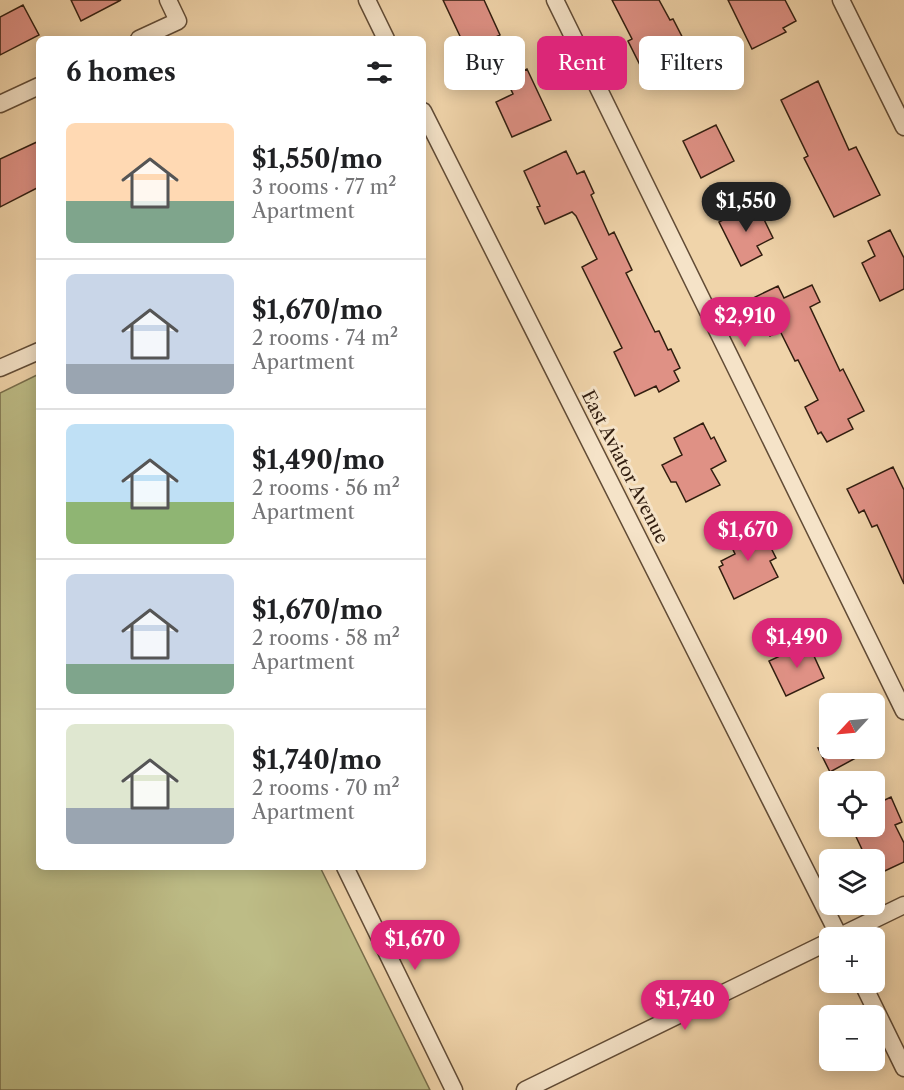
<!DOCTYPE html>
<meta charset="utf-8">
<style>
:root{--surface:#fff;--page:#f6f6f6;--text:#202124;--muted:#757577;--line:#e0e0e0;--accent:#db2777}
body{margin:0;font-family:"Libre Caslon Text",serif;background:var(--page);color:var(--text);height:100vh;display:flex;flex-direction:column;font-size:22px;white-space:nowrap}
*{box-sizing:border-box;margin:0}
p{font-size:20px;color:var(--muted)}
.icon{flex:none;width:33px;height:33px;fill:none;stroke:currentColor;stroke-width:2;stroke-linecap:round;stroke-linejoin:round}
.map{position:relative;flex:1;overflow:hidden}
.drawer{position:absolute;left:36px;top:36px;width:390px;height:834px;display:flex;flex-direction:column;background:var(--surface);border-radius:9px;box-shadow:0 3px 15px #0003}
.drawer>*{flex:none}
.banner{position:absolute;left:444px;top:36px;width:369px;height:54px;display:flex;gap:12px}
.needle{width:39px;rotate:244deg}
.buttons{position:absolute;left:819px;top:693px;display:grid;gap:12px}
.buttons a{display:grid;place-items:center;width:66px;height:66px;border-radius:9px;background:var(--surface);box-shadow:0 3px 15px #0003;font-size:30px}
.price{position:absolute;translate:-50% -51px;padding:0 14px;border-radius:21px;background:var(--accent);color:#fff;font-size:20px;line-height:39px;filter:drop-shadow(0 2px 3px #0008)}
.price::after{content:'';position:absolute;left:50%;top:36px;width:18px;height:14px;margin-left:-9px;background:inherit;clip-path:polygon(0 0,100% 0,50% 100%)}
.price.current{background:#222;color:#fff}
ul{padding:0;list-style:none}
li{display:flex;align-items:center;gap:18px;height:150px;padding:0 30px}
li+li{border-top:2px solid var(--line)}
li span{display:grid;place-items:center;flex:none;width:168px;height:120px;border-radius:9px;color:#555}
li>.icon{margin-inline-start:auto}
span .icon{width:72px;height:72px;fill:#fffc;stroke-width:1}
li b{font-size:26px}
h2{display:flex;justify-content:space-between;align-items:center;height:72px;padding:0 30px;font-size:26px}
.pill{padding:0 21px;border-radius:9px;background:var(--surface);box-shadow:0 3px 15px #0003;font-size:21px;line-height:54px}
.pill.current{background:var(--accent);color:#fff}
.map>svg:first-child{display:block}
.green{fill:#bdbc86;stroke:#786d4b;stroke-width:1.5}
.building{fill:#df9185;stroke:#321e10;stroke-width:1.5}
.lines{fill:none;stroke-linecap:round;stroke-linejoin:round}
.street-casing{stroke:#624c36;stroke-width:19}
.street{stroke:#f5e3c8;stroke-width:16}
.labels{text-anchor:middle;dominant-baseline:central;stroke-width:6;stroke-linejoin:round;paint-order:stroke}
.street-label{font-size:18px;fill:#321e10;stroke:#f5e3c8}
</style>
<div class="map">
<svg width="904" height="1090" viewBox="0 0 904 1090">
<rect width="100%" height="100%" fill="#f0d4aa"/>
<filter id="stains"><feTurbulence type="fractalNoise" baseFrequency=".00333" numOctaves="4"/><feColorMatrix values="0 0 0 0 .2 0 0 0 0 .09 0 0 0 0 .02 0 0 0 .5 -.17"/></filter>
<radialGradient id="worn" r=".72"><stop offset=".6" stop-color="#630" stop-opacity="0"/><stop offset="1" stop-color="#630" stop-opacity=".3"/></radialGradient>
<path class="green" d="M 39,374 L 39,867 L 320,867 L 430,1090 L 0,1090 L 0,393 Z"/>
<path class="building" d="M 71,0 L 121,0 L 81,21 Z
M 443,0 L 484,0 L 500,35 L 467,51 Z
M 612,0 L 659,0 L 670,20 L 673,19 L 693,58 L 648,81 L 628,41 L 632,39 Z
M 728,0 L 785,0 L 796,21 L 783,28 L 786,32 L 752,49 Z
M 23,5 L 39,35 L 0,55 L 0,17 Z
M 527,69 L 551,120 L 512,137 L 496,102 L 513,94 L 506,79 Z
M 818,81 L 849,150 L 856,147 L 880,195 L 834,217 L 804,158 L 808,156 L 781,100 Z
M 716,125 L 734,161 L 701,178 L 683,141 Z
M 39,141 L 39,187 L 0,207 L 0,159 Z
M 566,151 L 577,174 L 584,171 L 594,193 L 591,195 L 609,235 L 614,232 L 632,270 L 626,273 L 655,332 L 659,331 L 668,350 L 671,349 L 680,368 L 674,371 L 679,381 L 659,392 L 656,386 L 635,396 L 614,352 L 622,348 L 582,267 L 597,259 L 576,216 L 572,212 L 545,224 L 537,207 L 540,206 L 524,171 Z
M 756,203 L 773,238 L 757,246 L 762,255 L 741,266 L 719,222 Z
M 890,230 L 904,258 L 904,289 L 880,301 L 862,263 L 875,256 L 868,241 Z
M 812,285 L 820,302 L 810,307 L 840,371 L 843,369 L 864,411 L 848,419 L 853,429 L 827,442 L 821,432 L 818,434 L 805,407 L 818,400 L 798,360 L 795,361 L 780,331 L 770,336 L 753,298 L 778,286 L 784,298 Z
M 703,423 L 711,439 L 714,437 L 726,461 L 711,469 L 720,485 L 686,502 L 676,482 L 671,482 L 662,465 L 682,455 L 674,438 Z
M 893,467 L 904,490 L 904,584 L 877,525 L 872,527 L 864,510 L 859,513 L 847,489 Z
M 754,523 L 759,534 L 763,532 L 776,558 L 770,561 L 778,577 L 734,599 L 719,567 L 723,565 L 721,561 L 735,554 L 727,537 Z
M 808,643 L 824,678 L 786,696 L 769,661 Z
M 818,748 L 874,748 L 830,772 Z
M 891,797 L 902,822 L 895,825 L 904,843 L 904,862 L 874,876 L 874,860 L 867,860 L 851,826 L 874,826 L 874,805 Z"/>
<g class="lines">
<defs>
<path id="street" d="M 367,0 L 386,39
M 555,0 L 904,711
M 841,0 L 904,127
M 139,39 L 178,21 L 168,0
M 0,104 L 39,86
M 423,111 L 840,938
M 0,368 L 39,351
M 345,867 L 454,1090
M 836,938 L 904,905
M 862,982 L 904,1068
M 525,1090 L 830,941"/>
</defs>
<use href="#street" class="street-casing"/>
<use href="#street" class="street"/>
</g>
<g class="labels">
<g class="street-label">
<text transform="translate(625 467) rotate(63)">East Aviator Avenue</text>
</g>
</g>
<rect width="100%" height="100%" filter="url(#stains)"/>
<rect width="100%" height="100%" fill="url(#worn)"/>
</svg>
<div class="buttons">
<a><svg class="needle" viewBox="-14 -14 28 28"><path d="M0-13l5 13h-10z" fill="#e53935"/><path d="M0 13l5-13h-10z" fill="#757577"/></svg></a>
<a><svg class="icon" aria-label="locate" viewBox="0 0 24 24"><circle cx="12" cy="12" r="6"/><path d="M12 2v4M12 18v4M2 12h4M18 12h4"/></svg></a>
<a><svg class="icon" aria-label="layers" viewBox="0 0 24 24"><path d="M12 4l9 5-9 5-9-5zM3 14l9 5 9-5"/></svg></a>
<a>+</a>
<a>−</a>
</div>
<b class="price current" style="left:746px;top:233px">$1,550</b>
<b class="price" style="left:745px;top:348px">$2,910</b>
<b class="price" style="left:748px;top:562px">$1,670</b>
<b class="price" style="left:797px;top:669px">$1,490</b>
<b class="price" style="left:415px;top:971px">$1,670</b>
<b class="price" style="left:685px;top:1031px">$1,740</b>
<div class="banner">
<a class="pill">Buy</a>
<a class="pill current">Rent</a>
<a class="pill">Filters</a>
</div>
<section class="drawer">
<h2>6 homes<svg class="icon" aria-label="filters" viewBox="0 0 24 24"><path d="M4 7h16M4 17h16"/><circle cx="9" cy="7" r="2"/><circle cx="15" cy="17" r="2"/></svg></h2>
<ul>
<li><span style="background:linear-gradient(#ffd9b3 65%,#7fa58c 0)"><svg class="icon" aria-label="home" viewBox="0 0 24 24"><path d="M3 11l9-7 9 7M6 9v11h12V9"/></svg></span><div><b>$1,550/mo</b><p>3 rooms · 77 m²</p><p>Apartment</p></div></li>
<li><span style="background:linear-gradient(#c9d6e8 75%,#9aa5b1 0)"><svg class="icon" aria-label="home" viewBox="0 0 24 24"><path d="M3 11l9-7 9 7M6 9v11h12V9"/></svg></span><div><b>$1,670/mo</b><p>2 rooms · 74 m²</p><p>Apartment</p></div></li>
<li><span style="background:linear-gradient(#bfe0f5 65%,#8fb573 0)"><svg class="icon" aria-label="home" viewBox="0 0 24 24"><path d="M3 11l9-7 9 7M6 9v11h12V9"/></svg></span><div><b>$1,490/mo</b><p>2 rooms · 56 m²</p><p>Apartment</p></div></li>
<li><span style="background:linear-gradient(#c9d6e8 75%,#7fa58c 0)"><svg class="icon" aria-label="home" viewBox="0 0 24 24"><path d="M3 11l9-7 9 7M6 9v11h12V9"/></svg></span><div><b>$1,670/mo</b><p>2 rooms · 58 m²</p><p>Apartment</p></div></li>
<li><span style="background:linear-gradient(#dfe7d0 70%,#9aa5b1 0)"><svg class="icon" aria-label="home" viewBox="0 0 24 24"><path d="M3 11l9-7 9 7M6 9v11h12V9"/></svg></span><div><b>$1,740/mo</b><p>2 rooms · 70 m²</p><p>Apartment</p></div></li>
</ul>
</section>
</div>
